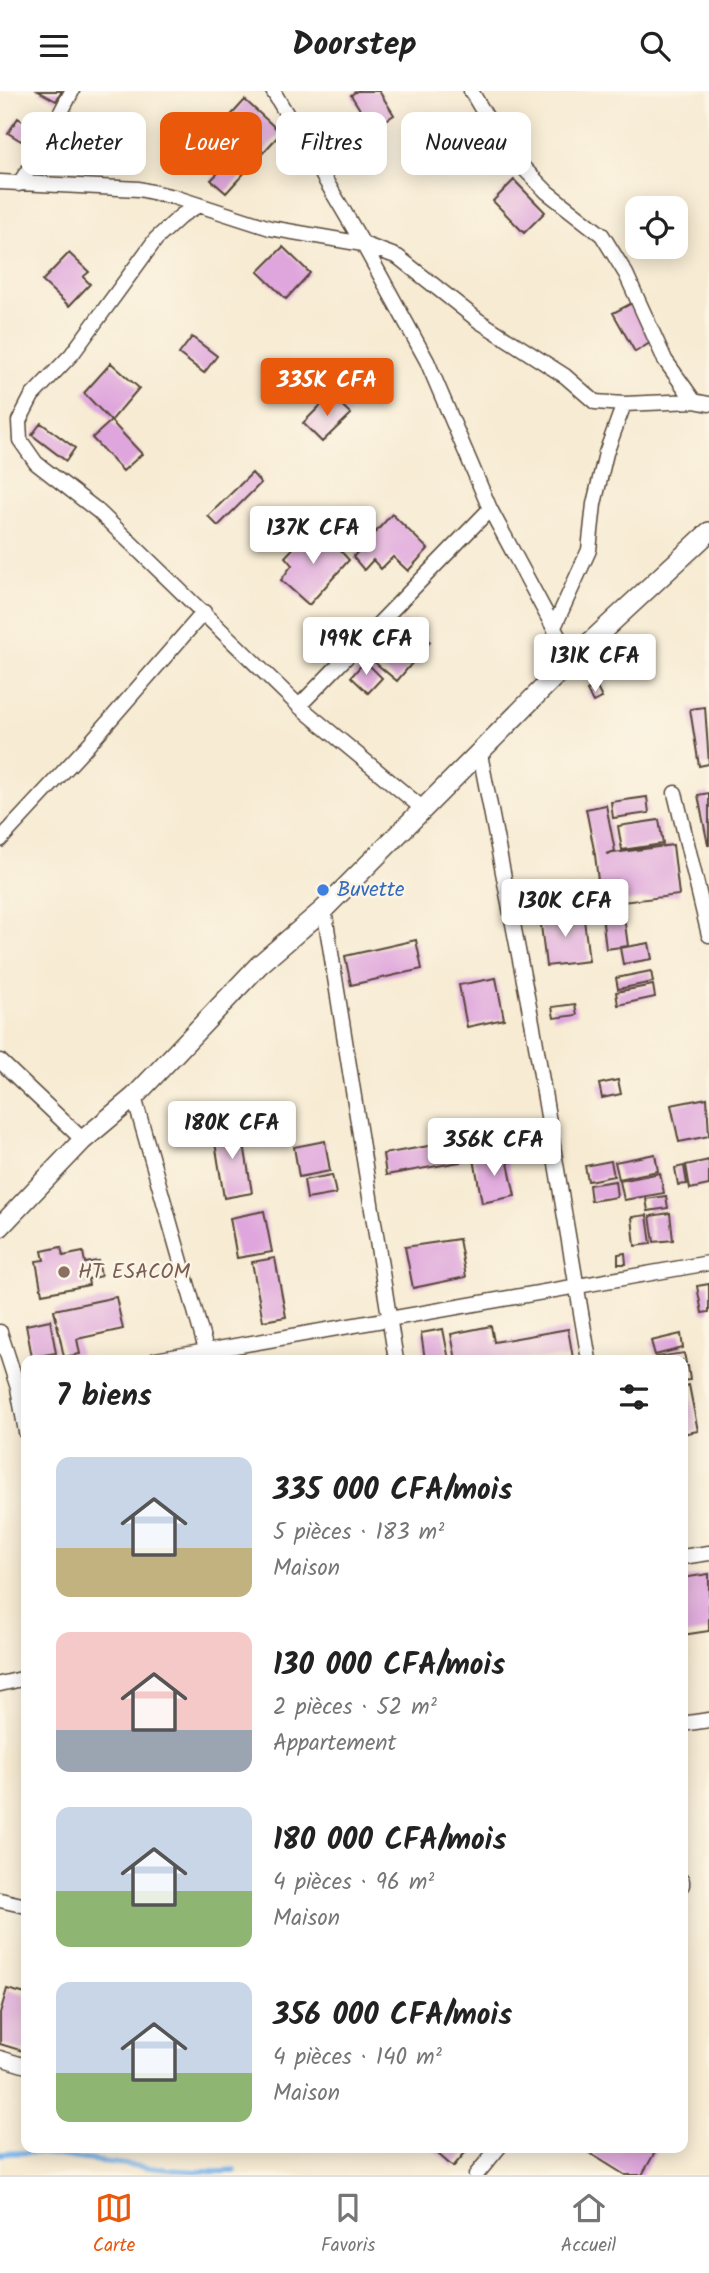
<!DOCTYPE html>
<html lang="fr">
<meta charset="utf-8">
<style>
:root{--surface:#fff;--page:#f2f2f2;--text:#222;--muted:#767676;--line:#e0e0e0;--accent:#ea580c}
body{margin:0;font-family:Kalam,sans-serif;background:var(--page);color:var(--text);height:100vh;display:flex;flex-direction:column;font-size:26px;white-space:nowrap}
*{box-sizing:border-box;margin:0}
p{font-size:23px;color:var(--muted)}
.icon{flex:none;width:38px;height:38px;fill:none;stroke:currentColor;stroke-width:2;stroke-linecap:round;stroke-linejoin:round}
.map{position:relative;flex:1;overflow:hidden}
.side{position:absolute;left:21px;top:1264px;width:667px;height:798px;display:flex;flex-direction:column;background:var(--surface);border-radius:14px;box-shadow:0 4px 18px #0003}
.side>*{flex:none}
.banner{position:absolute;left:21px;top:21px;width:668px;height:63px;display:flex;gap:14px}
.tools{position:absolute;left:625px;top:105px;display:grid;gap:14px}
.tools a{display:grid;place-items:center;width:63px;height:63px;border-radius:14px;background:var(--surface);box-shadow:0 4px 18px #0003;font-size:35px}
.price{position:absolute;translate:-50% -60px;padding:0 16px;border-radius:7px;background:#fff;color:#222;font-size:23px;line-height:46px;filter:drop-shadow(0 2px 4px #0008)}
.price::after{content:'';position:absolute;left:50%;top:42px;width:21px;height:16px;margin-left:-10px;background:inherit;clip-path:polygon(0 0,100% 0,50% 100%)}
.price.active{background:var(--accent);color:#fff}
ul{padding:0;list-style:none}
li{display:flex;align-items:center;gap:21px;height:175px;padding:0 35px}
li span{display:grid;place-items:center;flex:none;width:196px;height:140px;border-radius:14px;color:#555}
li>.icon{margin-inline-start:auto}
span .icon{width:84px;height:84px;fill:#fffc;stroke-width:1}
li b{font-size:30px}
h2{display:flex;justify-content:space-between;align-items:center;height:84px;padding:0 35px;font-size:30px}
.pill{padding:0 24px;border-radius:14px;background:var(--surface);box-shadow:0 4px 18px #0003;font-size:24px;line-height:63px}
.pill.active{background:var(--accent);color:#fff}
header{display:flex;justify-content:space-between;align-items:center;height:91px;padding:0 35px;background:var(--surface);font-size:32px;font-weight:700}
.dock{display:flex;justify-content:space-around;align-items:center;height:98px;border-top:2px solid var(--line);background:var(--surface);font-size:19px;color:var(--muted)}
.dock a{display:grid;justify-items:center;gap:4px}
.dock .active{color:var(--accent)}
.map>svg:first-child{display:block}
.lines{fill:none;stroke-linecap:round;stroke-linejoin:round}
.stream{stroke:#7cb8ee;stroke-width:5}
.building{fill:#dfa6dd}
.minor-casing{stroke:#574739;stroke-width:17}
.tertiary-casing{stroke:#574739;stroke-width:22}
.minor{stroke:#fff;stroke-width:14}
.tertiary{stroke:#fff;stroke-width:19}
.shop-dot{fill:#3f7fe0;stroke:#fcf5e5;stroke-width:2.5}
.education-dot{fill:#8d6e63;stroke:#fcf5e5;stroke-width:2.5}
.labels{text-anchor:middle;dominant-baseline:central;stroke-width:5;stroke-linejoin:round;paint-order:stroke}
.shop-label{font-size:21px;fill:#366cbe;stroke:#fcf5e5;text-anchor:start}
.education-label{font-size:21px;fill:#785e54;stroke:#fcf5e5;text-anchor:start}
</style>
<header><svg class="icon" aria-label="menu" viewBox="0 0 24 24"><path d="M4 6h16M4 12h16M4 18h16"/></svg>Doorstep<svg class="icon" aria-label="search" viewBox="0 0 24 24"><circle cx="10" cy="10" r="6"/><path d="M15 15l6 6"/></svg></header>
<div class="map">
<svg width="709" height="2084" viewBox="0 0 709 2084">
<rect width="100%" height="100%" fill="#fcf5e5"/>
<filter id="ink" filterUnits="userSpaceOnUse"><feTurbulence type="fractalNoise" baseFrequency=".0143" numOctaves="2"/><feDisplacementMap in="SourceGraphic" scale="14" xChannelSelector="R" yChannelSelector="G"/><feConvolveMatrix kernelMatrix="1 2 1 2 8 2 1 2 1" color-interpolation-filters="sRGB"/></filter>
<filter id="wash" filterUnits="userSpaceOnUse"><feTurbulence type="fractalNoise" baseFrequency=".00686" numOctaves="4" result="noise"/><feDisplacementMap in="SourceGraphic" scale="28" xChannelSelector="R" yChannelSelector="G"/><feGaussianBlur stdDeviation="1.57" result="paint"/><feColorMatrix in="noise" values="0 0 0 0 0 0 0 0 0 0 0 0 0 0 0 0 0 1.4 0 .05"/><feComposite in="paint" operator="in"/></filter>
<g filter="url(#wash)">
<rect width="100%" height="100%" fill="#f7ebd3"/>
<g class="lines">
<path class="stream" d="M 0,2063 C 34,2059 57,2065 90,2069 C 138,2075 186,2083 235,2080"/>
</g>
<g id="blocks">
<path class="building" d="M 38,0 L 62,0 L 56,10 Z
M 357,0 L 379,0 L 394,24 L 372,38 L 351,4 Z
M 245,9 L 281,42 L 226,102 L 211,89 L 237,63 L 214,43 Z
M 86,26 L 113,39 L 97,68 L 71,54 Z
M 18,27 L 31,36 L 21,50 L 8,42 Z
M 514,89 L 545,121 L 524,142 L 493,110 Z
M 637,153 L 637,156 L 662,156 L 644,169 L 634,155 Z
M 283,156 L 310,182 L 286,208 L 258,181 Z
M 69,162 L 89,181 L 83,186 L 90,193 L 69,215 L 42,190 Z
M 632,212 L 653,250 L 635,261 L 613,222 Z
M 192,246 L 217,265 L 204,282 L 179,263 Z
M 111,272 L 139,297 L 111,330 L 142,363 L 123,380 L 92,347 L 111,330 L 84,302 Z
M 331,304 L 351,323 L 322,351 L 303,332 Z
M 41,332 L 75,357 L 66,370 L 32,344 Z
M 252,382 L 261,392 L 218,435 L 208,425 Z
M 392,423 L 428,458 L 408,480 L 393,466 L 381,478 L 373,469 L 364,479 L 353,466 Z
M 315,441 L 325,443 L 349,469 L 309,514 L 281,489 L 292,474 L 285,466 L 300,450 L 303,453 Z
M 404,530 L 430,551 L 397,590 L 372,569 Z
M 365,570 L 382,587 L 368,602 L 351,586 Z
M 596,595 L 602,607 L 593,611 L 587,600 Z
M 705,616 L 709,673 L 699,675 L 690,618 Z
M 709,702 L 709,754 L 708,754 L 698,704 Z
M 647,706 L 649,722 L 613,727 L 611,711 Z
M 606,714 L 615,760 L 606,763 L 673,754 L 679,804 L 622,811 L 628,855 L 606,858 L 595,764 L 586,718 Z
M 659,729 L 663,753 L 622,759 L 618,735 Z
M 583,820 L 589,870 L 546,875 L 540,826 Z
M 416,849 L 422,878 L 351,894 L 345,865 Z
M 649,852 L 652,868 L 623,873 L 620,857 Z
M 651,880 L 653,891 L 618,898 L 616,887 Z
M 496,887 L 504,928 L 467,936 L 459,894 Z
M 653,894 L 655,906 L 618,914 L 616,901 Z
M 575,913 L 577,924 L 554,927 L 552,916 Z
M 618,989 L 621,1003 L 602,1007 L 599,993 Z
M 707,1007 L 709,1045 L 679,1051 L 671,1014 Z
M 241,1034 L 252,1102 L 224,1107 L 213,1039 Z
M 325,1050 L 330,1080 L 299,1086 L 294,1056 Z
M 457,1050 L 460,1071 L 386,1084 L 383,1063 Z
M 506,1062 L 515,1105 L 482,1112 L 474,1068 Z
M 655,1063 L 658,1080 L 619,1088 L 615,1071 Z
M 709,1069 L 709,1094 L 690,1098 L 686,1074 Z
M 611,1070 L 614,1085 L 588,1090 L 585,1075 Z
M 684,1075 L 687,1093 L 678,1094 L 675,1077 Z
M 660,1082 L 664,1102 L 624,1109 L 620,1090 Z
M 332,1084 L 336,1103 L 307,1108 L 304,1089 Z
M 615,1090 L 617,1106 L 591,1110 L 589,1094 Z
M 666,1105 L 668,1117 L 648,1120 L 646,1108 Z
M 264,1120 L 272,1161 L 237,1167 L 230,1127 Z
M 670,1122 L 673,1149 L 654,1151 L 650,1125 Z
M 647,1124 L 651,1153 L 635,1155 L 632,1126 Z
M 459,1148 L 466,1186 L 413,1197 L 405,1156 Z
M 61,1156 L 63,1165 L 83,1161 L 85,1172 L 98,1170 L 101,1185 L 88,1188 L 89,1194 L 42,1203 L 36,1170 L 44,1169 L 42,1160 Z
M 625,1162 L 626,1173 L 618,1173 L 618,1163 Z
M 275,1167 L 286,1226 L 263,1230 L 252,1171 Z
M 709,1193 L 709,1221 L 702,1222 L 697,1195 Z
M 116,1206 L 123,1238 L 77,1248 L 80,1263 L 64,1266 L 54,1219 Z
M 50,1229 L 56,1262 L 32,1266 L 26,1234 Z
M 491,1235 L 494,1251 L 568,1238 L 573,1267 L 456,1269 L 451,1243 Z
M 443,1238 L 449,1269 L 425,1269 L 421,1242 Z
M 681,1243 L 683,1257 L 655,1264 L 651,1250 Z
M 684,1262 L 686,1272 L 682,1273 L 682,1269 L 656,1269 L 656,1266 Z
M 688,1275 L 690,1289 L 682,1290 L 682,1276 Z
M 689,1294 L 698,1340 L 682,1343 L 682,1296 Z
M 709,1483 L 709,1540 L 682,1544 L 682,1487 Z
M 7,1898 L 26,1903 L 26,1961 L 0,1953 L 0,1922 Z
M 430,2056 L 470,2056 L 453,2076 Z
M 580,2056 L 658,2056 L 642,2084 L 625,2084 Z"/>
</g>
</g>
<g filter="url(#ink)">
<use href="#blocks" fill-opacity="0" stroke="#574739" stroke-width="2"/>
<g class="lines">
<defs>
<path id="minor" d="M 273,0 L 363,153 L 427,270 L 490,418 L 571,569
M 471,0 L 506,59 L 547,101 L 602,144 L 626,183 L 665,269 L 694,310
M 0,91 L 139,98 L 174,106 L 270,137 L 363,153 L 398,166 L 479,230 L 565,285 L 595,311 L 624,313 L 694,310 L 709,313
M 19,93 L 39,63 L 72,0
M 199,114 L 182,124 L 156,148 L 72,263 L 32,305 L 19,330 L 20,349 L 36,372 L 98,420 L 299,615 L 422,717
M 554,536 L 589,459 L 594,413 L 606,362 L 624,313
M 299,615 L 490,418
M 480,663 L 533,936 L 589,1269
M 675,702 L 709,844
M 0,749 L 89,653 L 204,521
M 324,818 L 396,1269
M 0,970 L 83,1049
M 134,1006 L 209,1269
M 0,1241 L 18,1297 L 26,1341
M 155,1269 L 709,1172
M 682,1466 L 709,1462
M 0,1593 L 26,1587
M 682,1633 L 709,1629
M 682,1790 L 682,1794
M 0,1809 L 26,1815
M 0,1967 L 26,1975
M 476,2084 L 499,2056"/>
<path id="tertiary" d="M 0,1136 L 83,1049 L 134,1006 L 259,874 L 324,818 L 571,569 L 709,441"/>
</defs>
<use href="#minor" class="minor-casing"/>
<use href="#tertiary" class="tertiary-casing"/>
<use href="#minor" class="minor"/>
<use href="#tertiary" class="tertiary"/>
</g>
</g>
<circle class="shop-dot" cx="323" cy="799" r="7"/>
<circle class="education-dot" cx="64" cy="1181" r="7"/>
<g class="labels">
<g class="shop-label">
<text x="337" y="799">Buvette</text>
</g>
<g class="education-label">
<text x="78" y="1181">HT ESACOM</text>
</g>
</g>
</svg>
<div class="tools">
<a><svg class="icon" aria-label="locate" viewBox="0 0 24 24"><circle cx="12" cy="12" r="6"/><path d="M12 2v4M12 18v4M2 12h4M18 12h4"/></svg></a>
</div>
<b class="price active" style="left:327px;top:327px">335K CFA</b>
<b class="price" style="left:313px;top:475px">137K CFA</b>
<b class="price" style="left:366px;top:586px">199K CFA</b>
<b class="price" style="left:595px;top:603px">131K CFA</b>
<b class="price" style="left:565px;top:848px">130K CFA</b>
<b class="price" style="left:232px;top:1070px">180K CFA</b>
<b class="price" style="left:494px;top:1087px">356K CFA</b>
<div class="banner">
<a class="pill">Acheter</a>
<a class="pill active">Louer</a>
<a class="pill">Filtres</a>
<a class="pill">Nouveau</a>
</div>
<section class="side">
<h2>7 biens<svg class="icon" aria-label="filters" viewBox="0 0 24 24"><path d="M4 7h16M4 17h16"/><circle cx="9" cy="7" r="2"/><circle cx="15" cy="17" r="2"/></svg></h2>
<ul>
<li><span style="background:linear-gradient(#c9d6e8 65%,#c2b280 0)"><svg class="icon" aria-label="home" viewBox="0 0 24 24"><path d="M3 11l9-7 9 7M6 9v11h12V9"/></svg></span><div><b>335 000 CFA/mois</b><p>5 pièces · 183 m²</p><p>Maison</p></div></li>
<li><span style="background:linear-gradient(#f6c9c9 70%,#9aa5b1 0)"><svg class="icon" aria-label="home" viewBox="0 0 24 24"><path d="M3 11l9-7 9 7M6 9v11h12V9"/></svg></span><div><b>130 000 CFA/mois</b><p>2 pièces · 52 m²</p><p>Appartement</p></div></li>
<li><span style="background:linear-gradient(#c9d6e8 60%,#8fb573 0)"><svg class="icon" aria-label="home" viewBox="0 0 24 24"><path d="M3 11l9-7 9 7M6 9v11h12V9"/></svg></span><div><b>180 000 CFA/mois</b><p>4 pièces · 96 m²</p><p>Maison</p></div></li>
<li><span style="background:linear-gradient(#c9d6e8 65%,#8fb573 0)"><svg class="icon" aria-label="home" viewBox="0 0 24 24"><path d="M3 11l9-7 9 7M6 9v11h12V9"/></svg></span><div><b>356 000 CFA/mois</b><p>4 pièces · 140 m²</p><p>Maison</p></div></li>
</ul>
</section>
</div>
<nav class="dock">
<a class="active"><svg class="icon" aria-label="map" viewBox="0 0 24 24"><path d="M3 6l6-2 6 2 6-2v14l-6 2-6-2-6 2zM9 4v14M15 6v14"/></svg>Carte</a>
<a><svg class="icon" aria-label="saved" viewBox="0 0 24 24"><path d="M7 4h10v16l-5-4-5 4z"/></svg>Favoris</a>
<a><svg class="icon" aria-label="home" viewBox="0 0 24 24"><path d="M3 11l9-7 9 7M6 9v11h12V9"/></svg>Accueil</a>
</nav>
